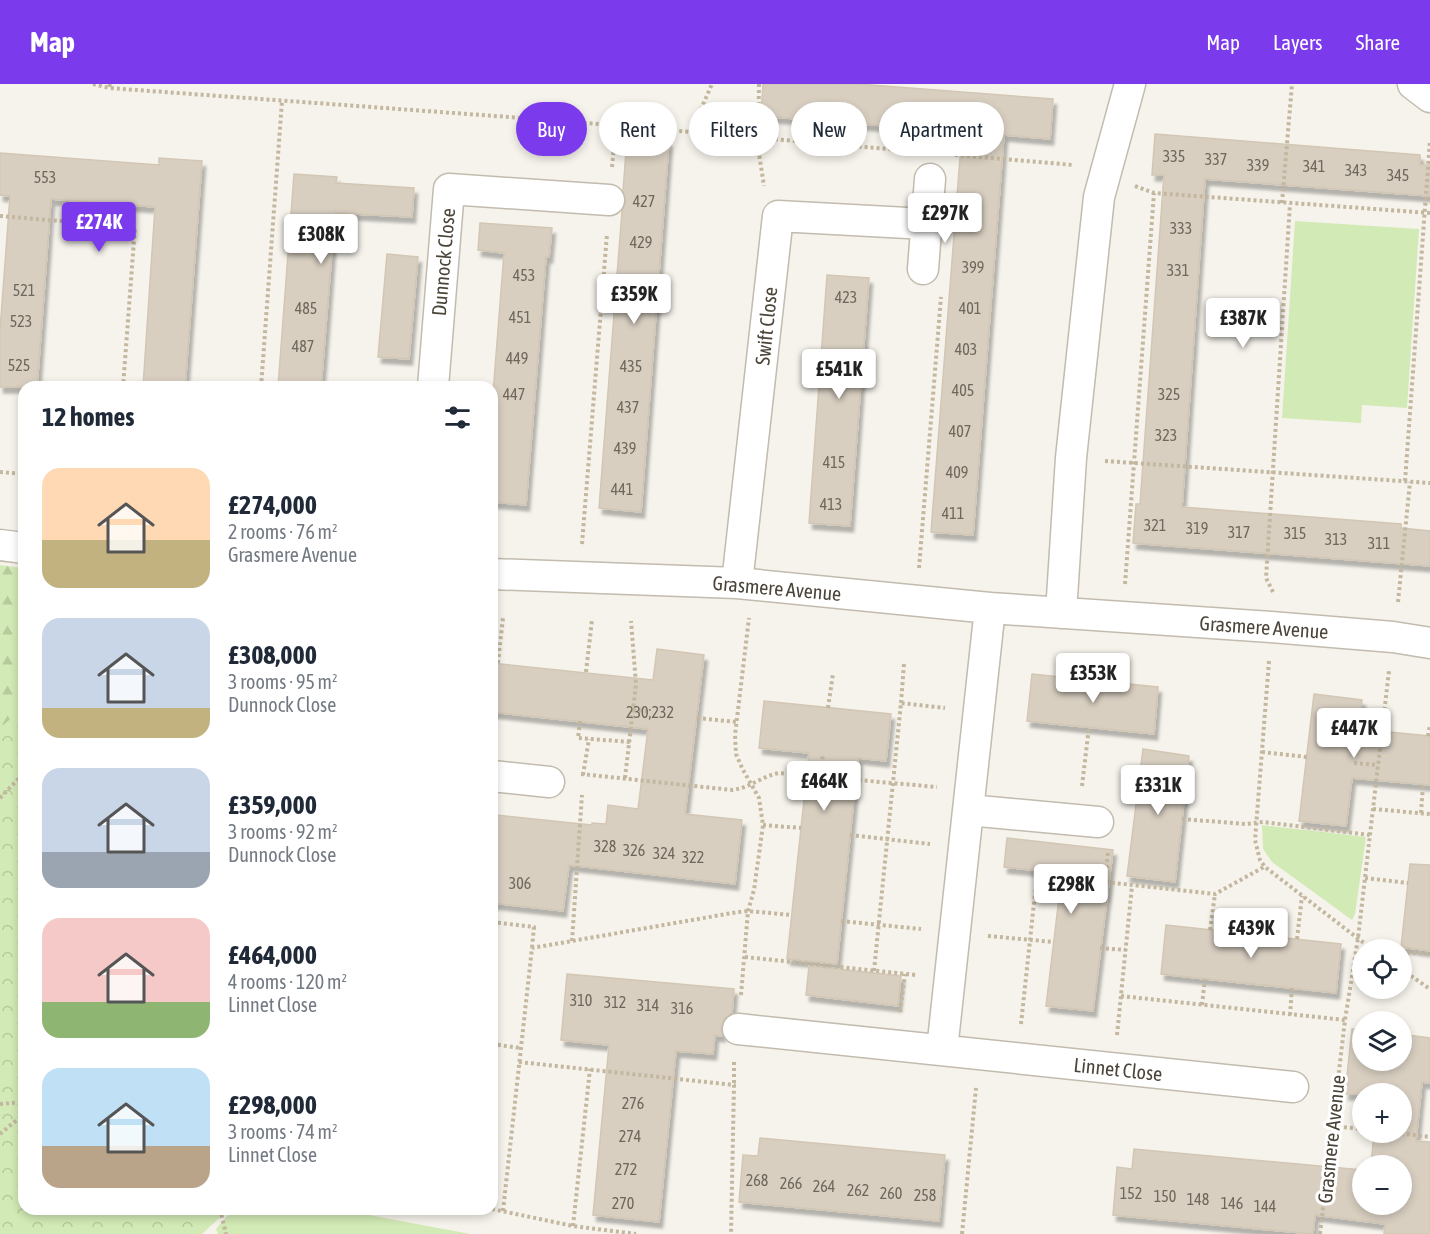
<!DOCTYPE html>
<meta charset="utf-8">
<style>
:root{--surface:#fff;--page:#f6f6f7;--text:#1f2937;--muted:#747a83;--accent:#7c3aed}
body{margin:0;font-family:"Asap Condensed",sans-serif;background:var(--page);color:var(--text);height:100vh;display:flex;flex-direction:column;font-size:22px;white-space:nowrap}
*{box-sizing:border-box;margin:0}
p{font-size:20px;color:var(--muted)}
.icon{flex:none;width:33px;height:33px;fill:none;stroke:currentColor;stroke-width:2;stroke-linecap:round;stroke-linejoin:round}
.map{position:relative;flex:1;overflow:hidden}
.drawer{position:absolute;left:18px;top:297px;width:480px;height:834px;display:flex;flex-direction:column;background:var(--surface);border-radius:18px;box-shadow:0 3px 9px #0003}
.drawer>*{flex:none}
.guide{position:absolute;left:516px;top:18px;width:570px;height:54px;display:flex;gap:12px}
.controls{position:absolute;left:1352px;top:855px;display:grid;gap:12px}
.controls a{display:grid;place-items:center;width:60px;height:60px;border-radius:50%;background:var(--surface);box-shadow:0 3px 9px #0003;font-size:30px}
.price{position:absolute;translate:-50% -51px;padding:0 14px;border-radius:6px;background:#fff;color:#222;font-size:20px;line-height:39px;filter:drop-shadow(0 2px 3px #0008)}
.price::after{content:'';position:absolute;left:50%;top:36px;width:18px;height:14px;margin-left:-9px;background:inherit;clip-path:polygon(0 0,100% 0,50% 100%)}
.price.current{background:var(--accent);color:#fff}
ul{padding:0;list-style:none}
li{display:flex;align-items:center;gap:18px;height:150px;padding:0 24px}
li span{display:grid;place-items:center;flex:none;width:168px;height:120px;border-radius:18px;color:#555}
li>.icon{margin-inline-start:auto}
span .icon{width:72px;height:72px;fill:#fffc;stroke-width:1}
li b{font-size:26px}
h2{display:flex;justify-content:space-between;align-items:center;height:72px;padding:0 24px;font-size:26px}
.pill{padding:0 21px;border-radius:27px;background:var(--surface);box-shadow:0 3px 9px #0003;font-size:21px;line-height:54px}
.pill.current{background:var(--accent);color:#fff}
header{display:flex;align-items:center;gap:36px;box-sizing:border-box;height:84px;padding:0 30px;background:var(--accent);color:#fff}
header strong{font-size:28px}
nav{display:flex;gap:33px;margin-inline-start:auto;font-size:21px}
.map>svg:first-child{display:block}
.green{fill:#d2eab5}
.forest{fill:url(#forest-firs)}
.park{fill:url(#park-crowns)}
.building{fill:#d8cfc1;stroke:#d3c7b4;stroke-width:1.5;filter:url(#shadow)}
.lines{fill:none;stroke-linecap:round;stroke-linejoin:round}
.minor-casing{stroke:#c2bbae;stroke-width:33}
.path{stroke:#c4b79f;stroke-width:4;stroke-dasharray:3 3;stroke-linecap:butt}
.minor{stroke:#fff;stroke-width:30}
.labels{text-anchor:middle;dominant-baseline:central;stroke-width:6;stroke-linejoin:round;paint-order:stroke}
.number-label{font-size:16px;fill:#6e675b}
.street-label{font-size:20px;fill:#4b4439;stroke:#fff}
</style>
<header>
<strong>Map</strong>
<nav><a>Map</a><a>Layers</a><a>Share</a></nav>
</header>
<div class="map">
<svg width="1430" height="1150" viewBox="0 0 1430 1150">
<defs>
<pattern id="forest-firs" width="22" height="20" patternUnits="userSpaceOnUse" patternTransform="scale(1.5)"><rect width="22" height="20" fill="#d2eab5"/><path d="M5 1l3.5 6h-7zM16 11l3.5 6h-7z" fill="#b6ca9c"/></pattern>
<pattern id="park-crowns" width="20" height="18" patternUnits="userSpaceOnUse" patternTransform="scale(1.5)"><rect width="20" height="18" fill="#d2eab5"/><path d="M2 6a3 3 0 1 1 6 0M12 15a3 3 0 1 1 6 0" fill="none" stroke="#b6ca9c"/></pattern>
<filter id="shadow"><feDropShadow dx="3.5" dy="6" stdDeviation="1.5" flood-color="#0004"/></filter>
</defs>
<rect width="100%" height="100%" fill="#f6f3ec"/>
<path class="green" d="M 1295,137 L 1419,145 L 1407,324 L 1362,321 L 1361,339 L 1282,334 Z
M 1262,741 L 1366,753 L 1355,830 L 1352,836 L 1272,778 L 1263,765 Z
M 233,1125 L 337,1125 L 470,1150 L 218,1150 L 216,1145 Z"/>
<path class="forest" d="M 0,481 L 24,484 L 24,673 L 0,700 Z"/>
<path class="park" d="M 24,623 L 24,1125 L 229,1125 L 202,1150 L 0,1150 L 0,644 Z"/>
<path class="building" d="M 763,0 L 858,0 L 1053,15 L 1050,55 L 1004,51 L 973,451 L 931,448 L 962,48 L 761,32 Z
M 1155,50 L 1420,71 L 1420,81 L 1430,81 L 1430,112 L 1205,95 L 1182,423 L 1401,440 L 1401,444 L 1430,447 L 1430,482 L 1133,459 L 1136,420 L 1140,420 L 1164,91 L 1152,91 Z
M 627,54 L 669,57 L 641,428 L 599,424 L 622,127 L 626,118 L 623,107 Z
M 0,69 L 159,81 L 159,74 L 202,77 L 185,303 L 143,303 L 155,123 L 51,115 L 37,303 L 0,303 L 0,246 L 10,112 L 0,111 Z
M 294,90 L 337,93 L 336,99 L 414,104 L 412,133 L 335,129 L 321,303 L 278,303 Z
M 480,139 L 552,144 L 549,173 L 546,173 L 526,421 L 492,418 L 492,322 L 504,169 L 478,166 Z
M 387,170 L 418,173 L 409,275 L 378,273 Z
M 827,191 L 869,194 L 850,442 L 809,439 Z
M 657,565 L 704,571 L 685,730 L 742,736 L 735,800 L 569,781 L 563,827 L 492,819 L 492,770 L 496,731 L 592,741 L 592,739 L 606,740 L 608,721 L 638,725 L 648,645 L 492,628 L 492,579 L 653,596 Z
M 1032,590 L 1158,603 L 1154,650 L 1027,637 Z
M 1314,610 L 1362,616 L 1358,645 L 1430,652 L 1430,701 L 1352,694 L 1346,742 L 1299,737 Z
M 764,617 L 891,630 L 886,677 L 858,674 L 837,880 L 787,875 L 809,669 L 759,664 Z
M 1143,665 L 1189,672 L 1175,798 L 1127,792 Z
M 1007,754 L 1113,766 L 1093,927 L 1046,922 L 1062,789 L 1004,783 Z
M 1410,780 L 1430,781 L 1430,867 L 1401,863 Z
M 1166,841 L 1341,860 L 1336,909 L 1161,890 Z
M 809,882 L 901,892 L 898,922 L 806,911 Z
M 567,890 L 734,905 L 732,929 L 724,935 L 721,944 L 722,952 L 715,951 L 713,970 L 676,967 L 659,1138 L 593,1131 L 609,961 L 561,956 Z
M 1352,945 L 1362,946 L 1362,976 L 1401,976 L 1401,950 L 1430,954 L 1430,999 L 1422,998 L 1416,1057 L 1430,1058 L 1430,1150 L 1384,1150 L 1385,1140 L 1315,1131 L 1313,1150 L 1113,1131 L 1117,1083 L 1132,1085 L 1134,1065 L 1362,1086 L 1362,1120 L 1401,1120 L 1401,1082 L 1371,1082 L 1374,1048 L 1401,1048 L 1401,1010 L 1345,1010 Z
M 760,1054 L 945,1071 L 939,1137 L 739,1118 L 743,1071 L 758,1072 Z"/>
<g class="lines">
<defs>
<path id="minor" d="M 1413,0 L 1430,13
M 923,185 L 930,95
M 433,303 L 449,105 L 609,116
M 0,461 L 24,464
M 492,490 L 737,499 L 990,524 L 1271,543 L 1393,553 L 1430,559
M 737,499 L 778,132 L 926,140
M 1061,529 L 1071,374 L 1099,113 L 1130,0
M 492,692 L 549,698
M 968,726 L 1098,738
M 738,945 L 1293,1003
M 942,966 L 990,524"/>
</defs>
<use href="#minor" class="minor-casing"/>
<path class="path" d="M 93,0 L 109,4
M 110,0 L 109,4 L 564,37 L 912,67
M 759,0 L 758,63 L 764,102
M 691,48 L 712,0
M 955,71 L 1073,81
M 612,83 L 616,42
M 1135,102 L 1154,109 L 1430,129
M 1282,119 L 1292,0
M 0,132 L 135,143 L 123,303
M 261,303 L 282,17
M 1105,377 L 1430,399
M 0,388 L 24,390
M 1405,397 L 1430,56
M 582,460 L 607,150
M 919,484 L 941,213
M 1125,500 L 1154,109
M 1273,508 L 1266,494 L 1290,120
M 1398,518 L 1410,398
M 1269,577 L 1255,756 L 1260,776 L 1265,783 L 1373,866
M 498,579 L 503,534
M 586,588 L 592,536
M 1094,596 L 1098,568
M 901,619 L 904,580
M 828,624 L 833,590
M 633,625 L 650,628
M 697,634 L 737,638
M 580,637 L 578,654 L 630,658
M 492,645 L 494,628
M 1428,652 L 1430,641
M 1262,668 L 1307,673
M 1354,679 L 1378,681
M 581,690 L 732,706 C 750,704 762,692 779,689 L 937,703
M 583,691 L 589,655
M 820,693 L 823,670
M 625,694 L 636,600 L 631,537
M 1082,702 L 1089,643
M 0,714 L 24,689
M 1373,725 L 1430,730
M 1421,729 L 1423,701
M 1182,735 L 1246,740 L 1263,738 L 1370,751
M 763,741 L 801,744
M 850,751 L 930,760
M 1108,769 L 1105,798 L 1215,810 L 1264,783
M 1365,794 L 1408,799
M 841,837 L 921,845
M 492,838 L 534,843 L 532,864
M 1210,846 L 1215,810
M 988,852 L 1054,858
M 1297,855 L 1302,812
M 572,857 L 582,711
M 1100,864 L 1126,866
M 1401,868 L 1430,870
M 745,873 L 916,891
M 1401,885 L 1430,905
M 874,887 L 901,619 L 945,624
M 741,911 L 748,827 L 754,806 L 763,741 L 759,714 L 742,684 L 736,670 L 735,651 L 749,534
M 1121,912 L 1345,936
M 1202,921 L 1205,895
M 900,928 L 905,890
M 1290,931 L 1292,904
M 1021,940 L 1037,791 L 1105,798
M 1117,951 L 1132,802
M 492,960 L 520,964
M 519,978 L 734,1001 L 731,1150
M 734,978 L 734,1001
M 0,1020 L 24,1018
M 1332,1042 L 1362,1045
M 1389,1048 L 1430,1053
M 0,1050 L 24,1030
M 220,1125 L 226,1150
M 492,1125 L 573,1142 L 636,1150
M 503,1127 L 532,864 L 738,828 L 748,827 L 792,831
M 573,1142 L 590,985
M 962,1150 L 976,1004
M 1320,1150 L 1345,936 L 1358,854 L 1389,587"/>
<use href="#minor" class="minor"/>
</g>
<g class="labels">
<g class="number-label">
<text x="1174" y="72">335</text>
<text x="1216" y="75">337</text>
<text x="1258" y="81">339</text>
<text x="1314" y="82">341</text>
<text x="1356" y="86">343</text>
<text x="1398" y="91">345</text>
<text x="45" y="93">553</text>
<text x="644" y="117">427</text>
<text x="1181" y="144">333</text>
<text x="641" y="158">429</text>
<text x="973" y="183">399</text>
<text x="1178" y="186">331</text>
<text x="524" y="191">453</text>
<text x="24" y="206">521</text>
<text x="846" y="213">423</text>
<text x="306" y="224">485</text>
<text x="970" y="224">401</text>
<text x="520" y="233">451</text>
<text x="21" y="237">523</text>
<text x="303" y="262">487</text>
<text x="966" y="265">403</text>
<text x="517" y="274">449</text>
<text x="19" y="281">525</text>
<text x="631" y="282">435</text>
<text x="963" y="306">405</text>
<text x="514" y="310">447</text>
<text x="1169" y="310">325</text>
<text x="628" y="323">437</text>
<text x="960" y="347">407</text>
<text x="1166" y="351">323</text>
<text x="625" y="364">439</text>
<text x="834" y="378">415</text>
<text x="957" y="388">409</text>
<text x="622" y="405">441</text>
<text x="831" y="420">413</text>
<text x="953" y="429">411</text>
<text x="1155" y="441">321</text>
<text x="1197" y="444">319</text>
<text x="1239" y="448">317</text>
<text x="1295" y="449">315</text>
<text x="1336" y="455">313</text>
<text x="1379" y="459">311</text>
<text x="650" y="628">230;232</text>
<text x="605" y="762">328</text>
<text x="634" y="766">326</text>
<text x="664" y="769">324</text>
<text x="693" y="773">322</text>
<text x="520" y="799">306</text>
<text x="581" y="916">310</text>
<text x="615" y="918">312</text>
<text x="648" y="921">314</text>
<text x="682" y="924">316</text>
<text x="633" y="1019">276</text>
<text x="630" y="1052">274</text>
<text x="626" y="1085">272</text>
<text x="757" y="1096">268</text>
<text x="791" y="1099">266</text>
<text x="824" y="1102">264</text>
<text x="858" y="1106">262</text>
<text x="891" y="1109">260</text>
<text x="1131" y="1109">152</text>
<text x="925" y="1111">258</text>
<text x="1165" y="1112">150</text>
<text x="1198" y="1115">148</text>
<text x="623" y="1119">270</text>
<text x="1232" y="1119">146</text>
<text x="1265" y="1122">144</text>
</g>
<g class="street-label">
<text transform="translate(443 178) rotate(-85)">Dunnock Close</text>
<text transform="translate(766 242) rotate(-84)">Swift Close</text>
<text transform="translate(777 504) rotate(5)">Grasmere Avenue</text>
<text transform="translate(1264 543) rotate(4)">Grasmere Avenue</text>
<text transform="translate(1118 985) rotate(6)">Linnet Close</text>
<text transform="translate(1331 1055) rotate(-84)">Grasmere Avenue</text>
</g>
</g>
</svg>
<div class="controls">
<a><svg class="icon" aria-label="locate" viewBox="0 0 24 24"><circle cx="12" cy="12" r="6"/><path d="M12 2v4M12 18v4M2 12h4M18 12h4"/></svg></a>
<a><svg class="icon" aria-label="layers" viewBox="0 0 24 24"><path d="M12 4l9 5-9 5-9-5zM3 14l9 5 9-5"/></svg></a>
<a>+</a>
<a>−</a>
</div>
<b class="price" style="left:945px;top:160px">£297K</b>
<b class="price current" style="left:99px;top:169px">£274K</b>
<b class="price" style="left:321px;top:181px">£308K</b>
<b class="price" style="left:634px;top:241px">£359K</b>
<b class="price" style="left:1243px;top:265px">£387K</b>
<b class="price" style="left:839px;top:316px">£541K</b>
<b class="price" style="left:1093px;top:620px">£353K</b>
<b class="price" style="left:1354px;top:675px">£447K</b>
<b class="price" style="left:824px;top:728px">£464K</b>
<b class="price" style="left:1158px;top:732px">£331K</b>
<b class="price" style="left:1071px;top:831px">£298K</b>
<b class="price" style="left:1251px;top:875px">£439K</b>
<div class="guide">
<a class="pill current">Buy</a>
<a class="pill">Rent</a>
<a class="pill">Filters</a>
<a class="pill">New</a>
<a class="pill">Apartment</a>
</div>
<section class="drawer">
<h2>12 homes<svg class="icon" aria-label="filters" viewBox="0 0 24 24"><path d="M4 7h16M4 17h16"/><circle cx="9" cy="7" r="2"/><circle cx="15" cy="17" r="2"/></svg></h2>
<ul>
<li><span style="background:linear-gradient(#ffd9b3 60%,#c2b280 0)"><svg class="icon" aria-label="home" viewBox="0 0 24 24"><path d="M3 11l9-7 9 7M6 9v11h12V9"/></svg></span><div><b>£274,000</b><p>2 rooms · 76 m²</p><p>Grasmere Avenue</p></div></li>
<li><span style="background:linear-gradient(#c9d6e8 75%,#c2b280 0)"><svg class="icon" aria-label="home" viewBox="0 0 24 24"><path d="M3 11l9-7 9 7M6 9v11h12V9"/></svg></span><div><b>£308,000</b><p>3 rooms · 95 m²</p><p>Dunnock Close</p></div></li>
<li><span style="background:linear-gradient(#c9d6e8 70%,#9aa5b1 0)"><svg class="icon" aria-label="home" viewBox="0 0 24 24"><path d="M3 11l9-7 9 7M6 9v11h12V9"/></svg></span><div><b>£359,000</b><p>3 rooms · 92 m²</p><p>Dunnock Close</p></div></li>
<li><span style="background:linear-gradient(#f6c9c9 70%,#8fb573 0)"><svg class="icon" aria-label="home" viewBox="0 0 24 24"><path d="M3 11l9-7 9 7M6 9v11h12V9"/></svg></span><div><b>£464,000</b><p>4 rooms · 120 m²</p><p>Linnet Close</p></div></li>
<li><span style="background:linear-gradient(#bfe0f5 65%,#b9a48a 0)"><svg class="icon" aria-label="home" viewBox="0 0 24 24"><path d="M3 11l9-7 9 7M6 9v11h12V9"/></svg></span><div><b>£298,000</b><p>3 rooms · 74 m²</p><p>Linnet Close</p></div></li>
</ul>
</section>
</div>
